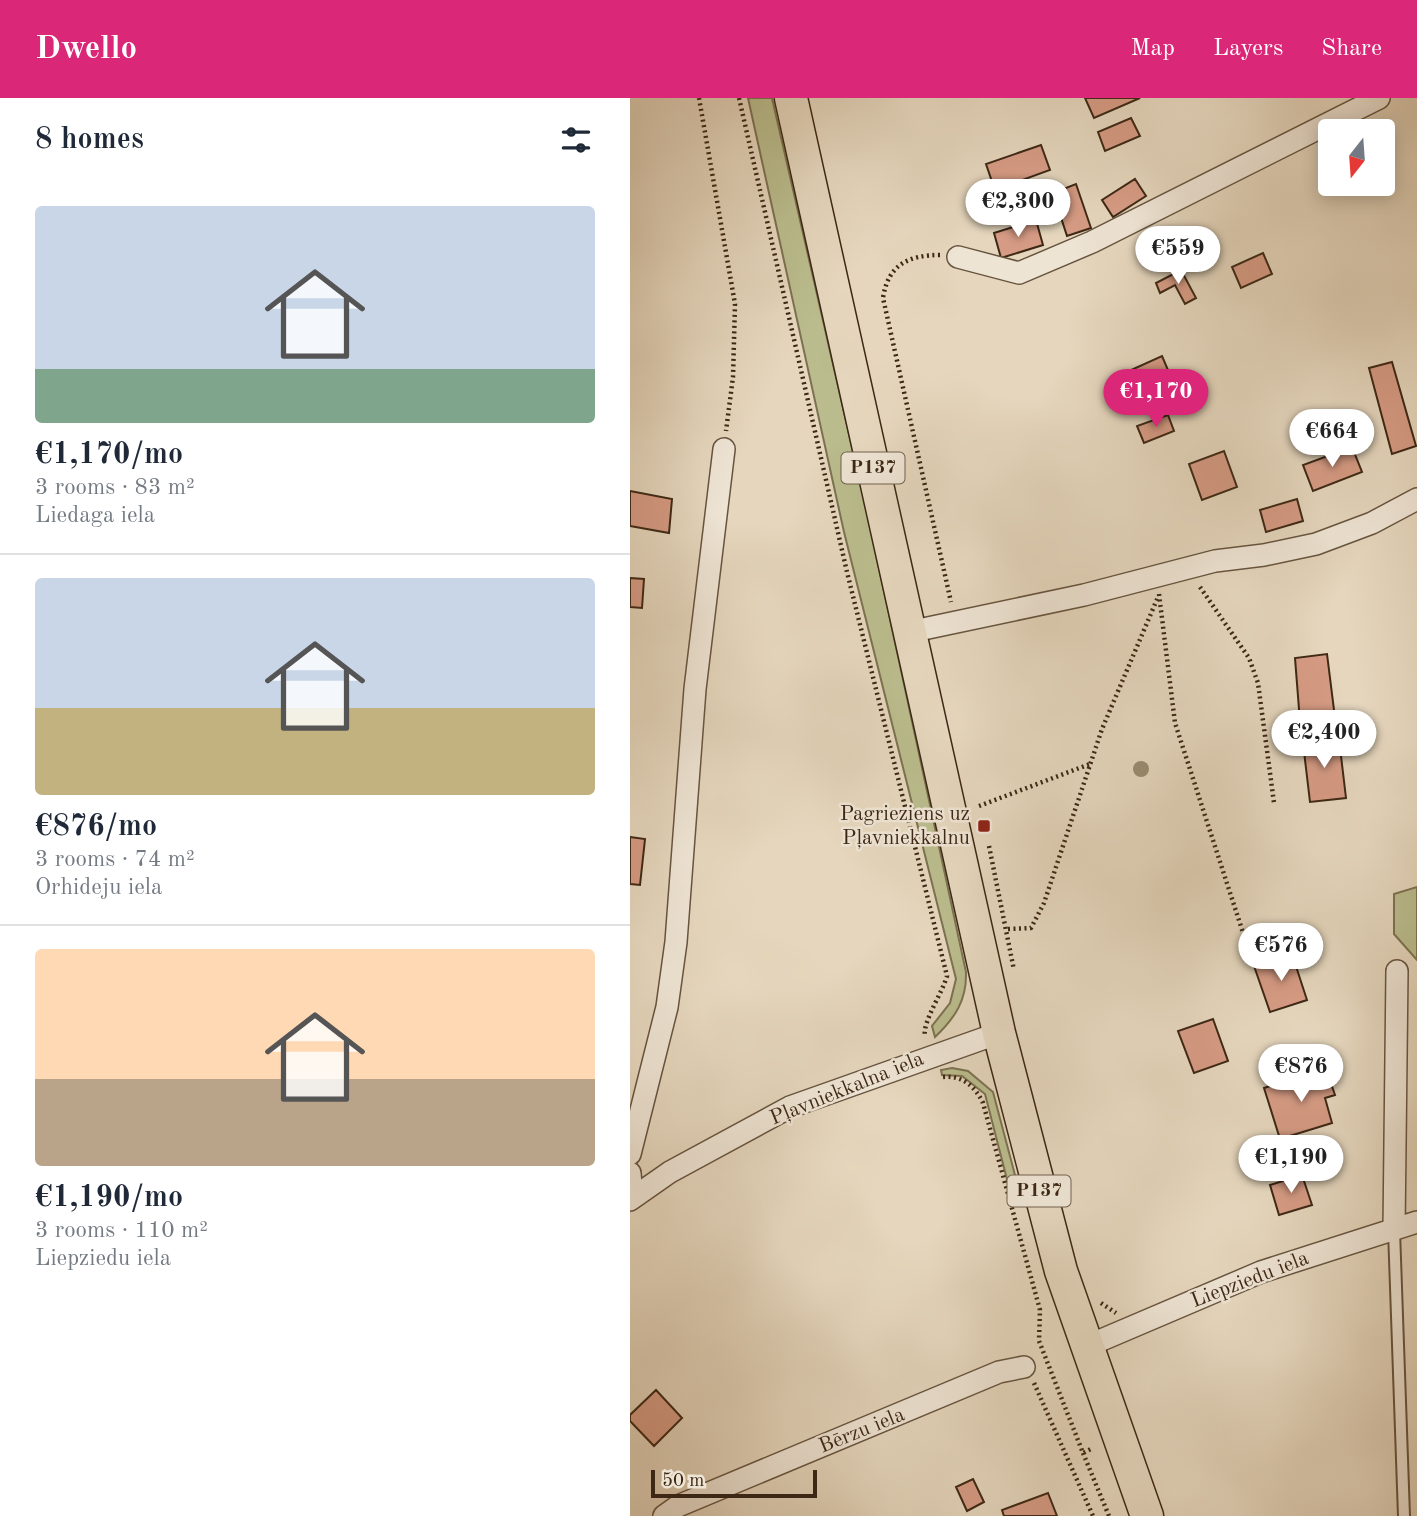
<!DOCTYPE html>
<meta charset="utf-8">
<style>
:root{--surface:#fff;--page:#f6f6f7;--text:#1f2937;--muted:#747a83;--line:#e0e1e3;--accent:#db2777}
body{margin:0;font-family:"Old Standard TT",serif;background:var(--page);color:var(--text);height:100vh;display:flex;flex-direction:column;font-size:26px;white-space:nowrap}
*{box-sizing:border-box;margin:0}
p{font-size:23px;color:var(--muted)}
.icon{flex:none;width:38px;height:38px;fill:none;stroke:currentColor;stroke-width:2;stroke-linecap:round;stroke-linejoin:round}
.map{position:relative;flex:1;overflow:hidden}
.details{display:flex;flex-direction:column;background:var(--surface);width:630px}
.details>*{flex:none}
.needle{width:46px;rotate:197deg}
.fabs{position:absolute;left:688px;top:21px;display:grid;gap:14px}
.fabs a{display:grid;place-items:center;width:77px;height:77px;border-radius:7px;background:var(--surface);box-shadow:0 4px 18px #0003;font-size:35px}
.scale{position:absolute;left:21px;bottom:18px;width:166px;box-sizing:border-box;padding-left:7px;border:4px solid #3d2815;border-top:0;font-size:19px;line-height:24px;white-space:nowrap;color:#3d2815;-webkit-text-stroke:5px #eee4d4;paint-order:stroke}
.price{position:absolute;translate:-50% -60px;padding:0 16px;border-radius:24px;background:#fff;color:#222;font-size:23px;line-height:46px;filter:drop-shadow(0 2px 4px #0008)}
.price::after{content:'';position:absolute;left:50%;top:42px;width:21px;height:16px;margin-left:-10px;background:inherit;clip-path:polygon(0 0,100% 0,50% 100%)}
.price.selected{background:var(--accent);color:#fff}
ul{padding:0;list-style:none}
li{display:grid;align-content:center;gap:14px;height:371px;padding:0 35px}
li+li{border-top:2px solid var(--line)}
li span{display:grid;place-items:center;height:217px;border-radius:7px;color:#555}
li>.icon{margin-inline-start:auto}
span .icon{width:126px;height:126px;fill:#fffc;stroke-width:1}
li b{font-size:30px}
h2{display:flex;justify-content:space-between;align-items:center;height:84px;padding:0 35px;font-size:30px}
header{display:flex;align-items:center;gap:42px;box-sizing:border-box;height:98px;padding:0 35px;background:var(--accent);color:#fff}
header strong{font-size:33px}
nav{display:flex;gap:38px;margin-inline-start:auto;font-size:24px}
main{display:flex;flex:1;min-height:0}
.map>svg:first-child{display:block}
.green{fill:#babc8d;stroke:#7c7251;stroke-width:2}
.building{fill:#d69b84;stroke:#3d2815;stroke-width:2}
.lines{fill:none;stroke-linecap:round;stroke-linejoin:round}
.lane-casing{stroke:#67543f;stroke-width:14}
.street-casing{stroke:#67543f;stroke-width:24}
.primary-casing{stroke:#3d2815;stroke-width:35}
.path{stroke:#3d2815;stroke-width:4.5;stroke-dasharray:2 3.5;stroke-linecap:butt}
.lane{stroke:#eee4d4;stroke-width:10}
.street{stroke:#eee4d4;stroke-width:21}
.primary{stroke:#e5d6bd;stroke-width:32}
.tree{fill:#9a8b71}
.poi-dot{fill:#8f2418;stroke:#eee4d4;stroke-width:2.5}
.labels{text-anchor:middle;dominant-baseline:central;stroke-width:5;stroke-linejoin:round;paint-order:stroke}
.shield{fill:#eee4d4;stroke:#72604e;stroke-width:2}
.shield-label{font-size:19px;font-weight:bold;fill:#3d2815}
.poi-label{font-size:21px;fill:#3d2815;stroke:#eee4d4;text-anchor:end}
.street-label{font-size:21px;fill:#3d2815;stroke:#eee4d4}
</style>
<header>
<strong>Dwello</strong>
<nav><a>Map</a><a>Layers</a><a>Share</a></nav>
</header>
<main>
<section class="details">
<h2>8 homes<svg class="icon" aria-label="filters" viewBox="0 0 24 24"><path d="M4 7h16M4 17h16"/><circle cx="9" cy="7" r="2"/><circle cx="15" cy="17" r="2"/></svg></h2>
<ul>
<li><span style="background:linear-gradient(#c9d6e8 75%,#7fa58c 0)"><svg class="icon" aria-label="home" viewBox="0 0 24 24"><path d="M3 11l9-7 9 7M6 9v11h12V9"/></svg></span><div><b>€1,170/mo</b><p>3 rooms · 83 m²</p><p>Liedaga iela</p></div></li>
<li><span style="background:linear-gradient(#c9d6e8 60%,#c2b280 0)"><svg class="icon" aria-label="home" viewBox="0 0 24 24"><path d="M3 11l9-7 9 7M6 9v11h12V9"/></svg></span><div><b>€876/mo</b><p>3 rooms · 74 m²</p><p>Orhideju iela</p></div></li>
<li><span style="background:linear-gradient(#ffd9b3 60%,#b9a48a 0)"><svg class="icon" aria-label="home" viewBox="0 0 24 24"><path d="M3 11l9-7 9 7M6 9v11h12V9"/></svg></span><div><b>€1,190/mo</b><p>3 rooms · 110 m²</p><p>Liepziedu iela</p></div></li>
</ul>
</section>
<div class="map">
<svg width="787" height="1418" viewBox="0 0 787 1418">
<rect width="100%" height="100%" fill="#e5d6bd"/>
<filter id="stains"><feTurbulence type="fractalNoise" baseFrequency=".00286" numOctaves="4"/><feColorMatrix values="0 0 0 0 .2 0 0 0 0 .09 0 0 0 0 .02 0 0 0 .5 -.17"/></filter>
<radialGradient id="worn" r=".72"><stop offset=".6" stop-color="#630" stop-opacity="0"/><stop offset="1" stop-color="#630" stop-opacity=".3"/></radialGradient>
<path class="green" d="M 118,0 L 142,0 L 238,419 L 336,874 C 337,902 325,920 305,939 L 302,928 L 320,905 L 326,881 L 214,434 Z
M 787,789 L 787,862 L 764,836 L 764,796 Z
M 322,970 L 338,973 L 363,994 L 390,1096 L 381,1097 L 355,996 L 332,978 L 312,977 L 311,972 Z"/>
<path class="building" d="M 455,0 L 510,0 L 464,20 Z
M 501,20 L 510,38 L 475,53 L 468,34 Z
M 411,47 L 420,72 L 392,82 L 395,92 L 368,101 L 356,66 Z
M 505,81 L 516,98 L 483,119 L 472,102 Z
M 446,86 L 461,130 L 437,138 L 423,95 Z
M 406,122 L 413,147 L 371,160 L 364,135 Z
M 633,155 L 642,176 L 611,190 L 602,169 Z
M 551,172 L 566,200 L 555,206 L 545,187 L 530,195 L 526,185 Z
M 532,258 L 546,291 L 504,310 L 490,277 Z
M 762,264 L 786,348 L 762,356 L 739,270 Z
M 538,317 L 544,333 L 514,345 L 507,328 Z
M 722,349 L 732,374 L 683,393 L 673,367 Z
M 594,353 L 607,389 L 572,402 L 559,366 Z
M 0,393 L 42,401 L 39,435 L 0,428 Z
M 667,401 L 673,423 L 636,434 L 630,412 Z
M 0,480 L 14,481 L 12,510 L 0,509 Z
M 697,556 L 705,620 L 670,624 L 665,560 Z
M 709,641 L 716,700 L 680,704 L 673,645 Z
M 0,739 L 15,741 L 10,787 L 0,786 Z
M 662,856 L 677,902 L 640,914 L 624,868 Z
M 583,921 L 598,963 L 564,975 L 548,933 Z
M 696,971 L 705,997 L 695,1000 L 702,1025 L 650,1041 L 634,990 Z
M 672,1077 L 682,1107 L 649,1117 L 640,1087 Z
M 26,1292 L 52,1320 L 24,1348 L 0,1323 L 0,1317 Z
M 343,1381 L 354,1404 L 337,1413 L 326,1389 Z
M 418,1395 L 427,1418 L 374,1418 L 372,1412 Z"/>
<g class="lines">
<defs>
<path id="lane" d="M 764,1132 L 774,1418"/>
<path id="street" d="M 328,159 L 389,175 L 462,144 L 749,0
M 279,534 L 454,497 L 585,463 L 634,457 L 686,446 L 742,425 L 787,401
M 0,1056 L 37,909 L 46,844 L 65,591 L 94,351
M 0,1075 L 2,1100
M 0,1102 L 40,1074 L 160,1009 L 369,935
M 764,1132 L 767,873
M 455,1249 L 631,1174 L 787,1124
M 34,1418 L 48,1408 L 369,1274 L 394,1269"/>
<path id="primary" d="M 161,0 L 369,935 L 431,1173 L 517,1418"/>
</defs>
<use href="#lane" class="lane-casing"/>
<use href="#street" class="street-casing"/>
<use href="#primary" class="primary-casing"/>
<path class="path" d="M 69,0 L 105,206 L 103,279 L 96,333
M 109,0 L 217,474 L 317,878 C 312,896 292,924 295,939
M 310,157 C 278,157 258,167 253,200 L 321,504
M 570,489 L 619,560 L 628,585 L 644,705
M 529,496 L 545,625 L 616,844
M 349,708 L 460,666
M 359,748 L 384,872
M 378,831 L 401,830 L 414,805 L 472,631 L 528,499
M 313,979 C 332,977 345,988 353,1005 L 410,1212 L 409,1243 L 453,1355 L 461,1351
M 471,1205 L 486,1215
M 404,1285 L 463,1418
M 453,1355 L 479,1418"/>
<use href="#lane" class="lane"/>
<use href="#street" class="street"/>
<use href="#primary" class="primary"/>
</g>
<circle class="tree" cx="511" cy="671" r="8"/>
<rect class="poi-dot" x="347" y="721" width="14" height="14" rx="3.5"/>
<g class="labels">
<g class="shield">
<rect x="211.5" y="354.5" width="63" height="31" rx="5"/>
<rect x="377.5" y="1077.5" width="63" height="31" rx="5"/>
</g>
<g class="shield-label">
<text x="243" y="370">P137</text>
<text x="409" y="1093">P137</text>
</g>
<g class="poi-label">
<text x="340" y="716">Pagrieziens uz<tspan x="340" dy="24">Pļavniekkalnu</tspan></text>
</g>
<g class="street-label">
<text transform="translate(217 991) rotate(-22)">Pļavniekkalna iela</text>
<text transform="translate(620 1182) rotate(-21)">Liepziedu iela</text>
<text transform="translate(232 1333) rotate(-22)">Bērzu iela</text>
</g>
</g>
<rect width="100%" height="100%" filter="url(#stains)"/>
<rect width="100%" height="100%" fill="url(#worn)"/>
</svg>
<div class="fabs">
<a><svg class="needle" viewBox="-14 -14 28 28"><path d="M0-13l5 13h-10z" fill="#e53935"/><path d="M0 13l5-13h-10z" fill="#747a83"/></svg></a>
</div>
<div class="scale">50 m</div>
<b class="price" style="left:388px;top:141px">€2,300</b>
<b class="price" style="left:548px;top:188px">€559</b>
<b class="price selected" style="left:526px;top:331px">€1,170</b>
<b class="price" style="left:702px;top:371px">€664</b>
<b class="price" style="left:694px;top:672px">€2,400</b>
<b class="price" style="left:651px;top:885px">€576</b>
<b class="price" style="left:671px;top:1006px">€876</b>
<b class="price" style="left:661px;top:1097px">€1,190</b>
</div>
</main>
